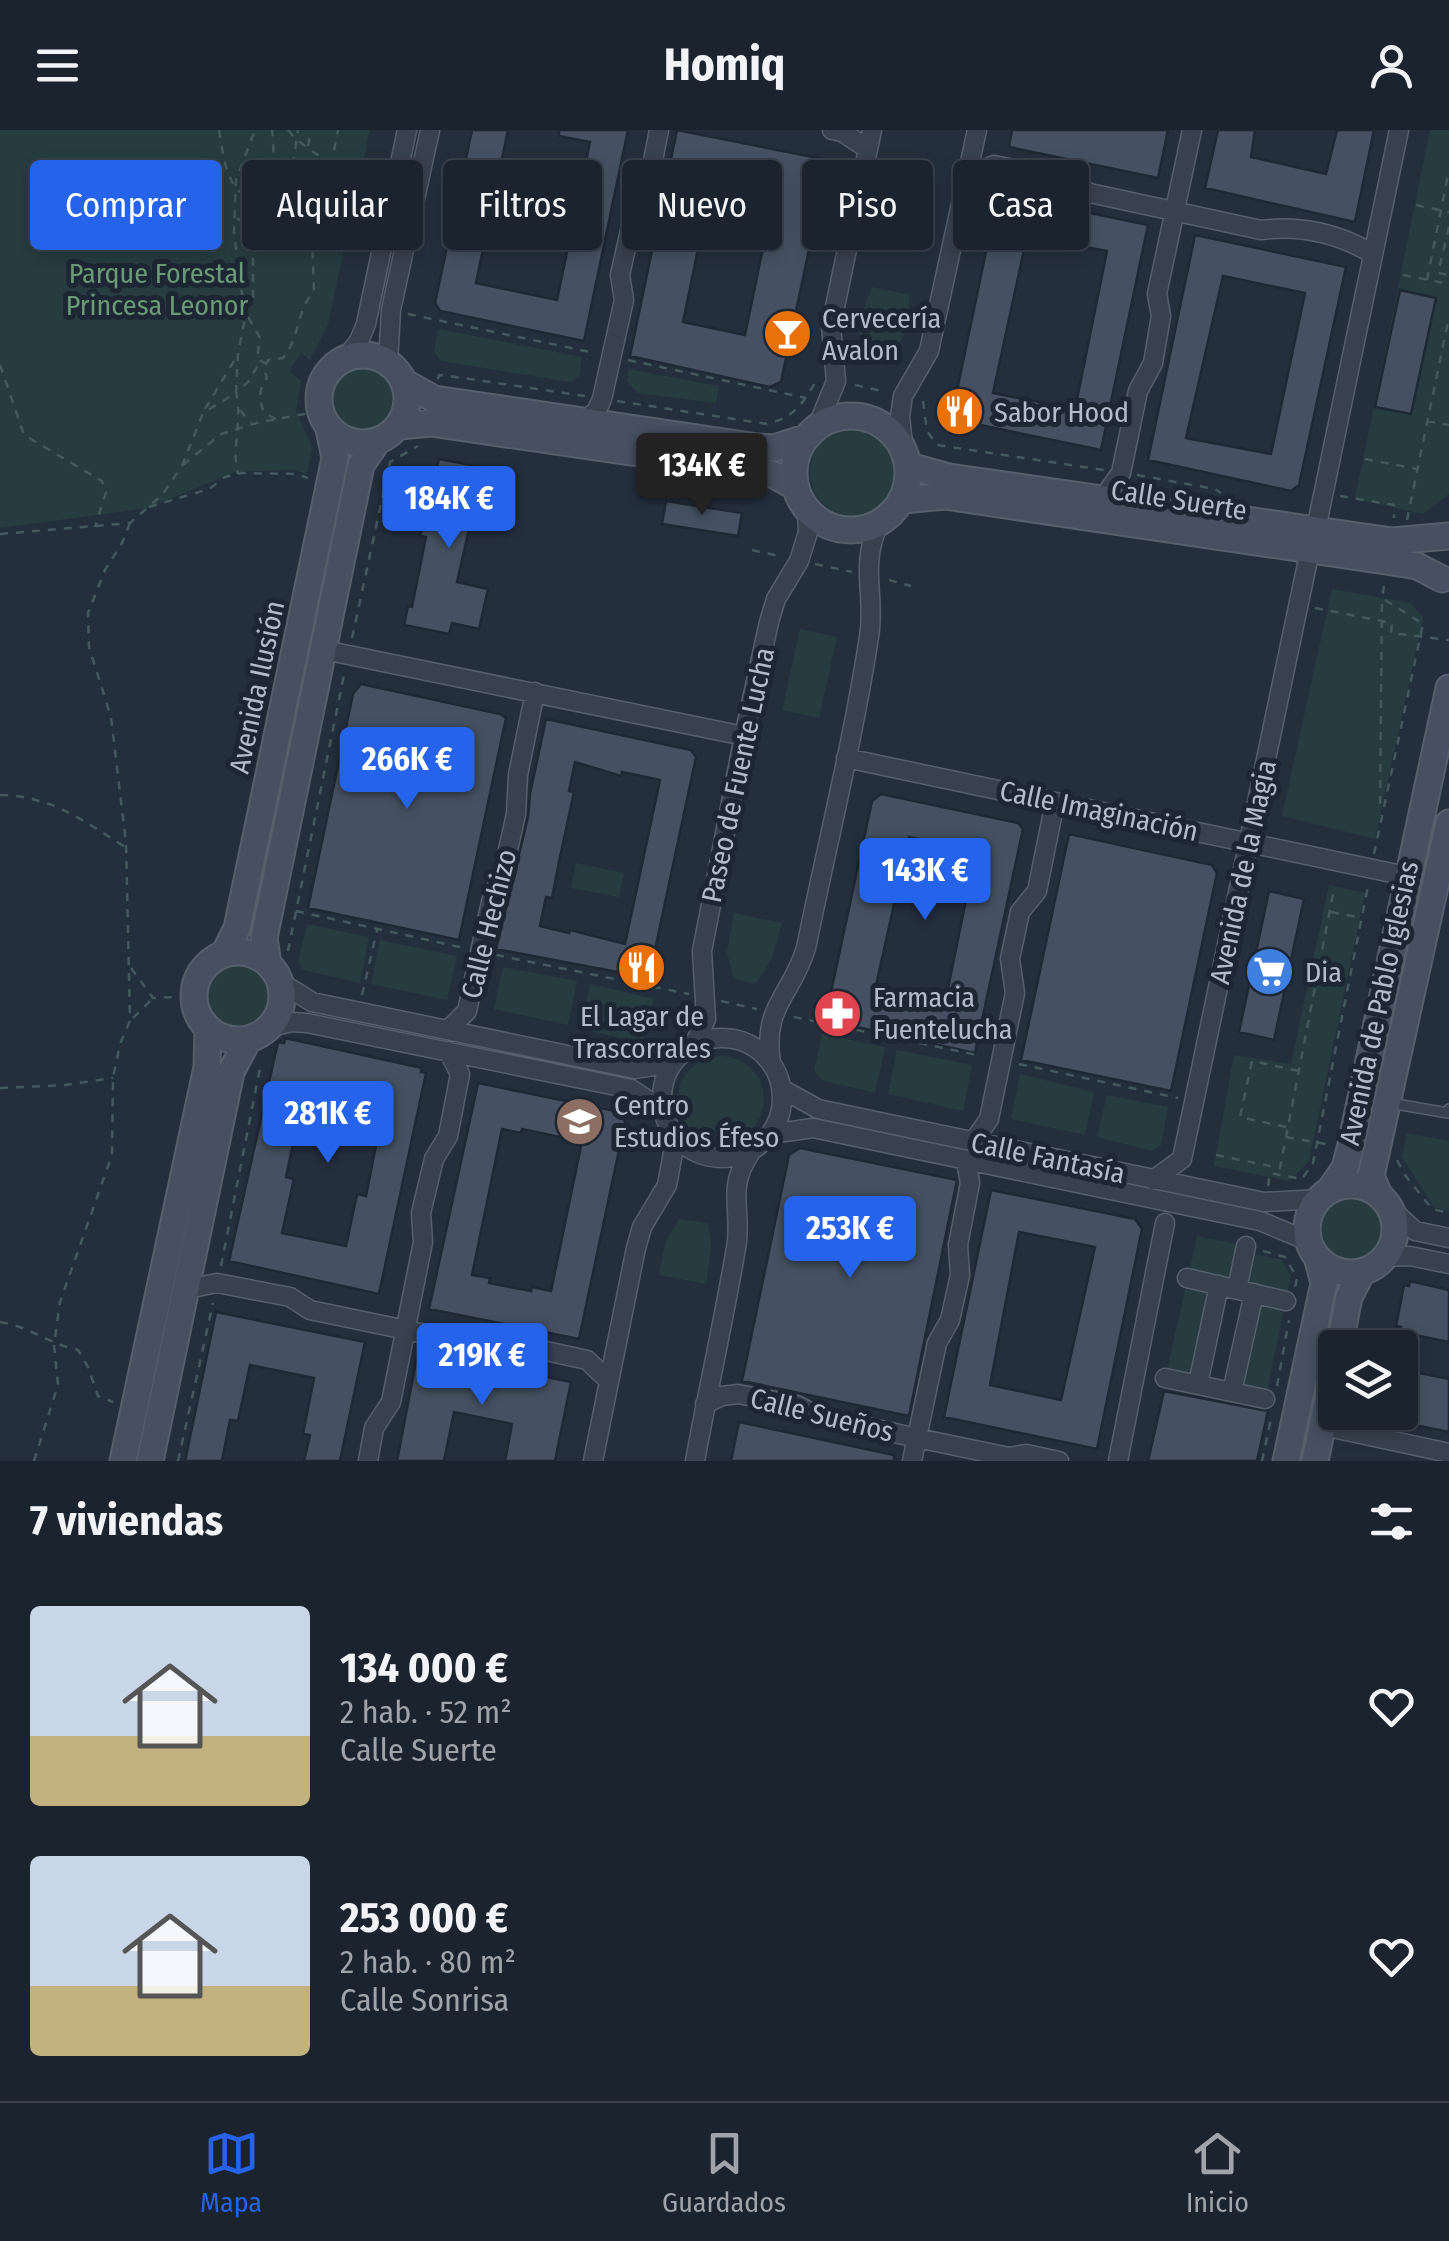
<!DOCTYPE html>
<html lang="es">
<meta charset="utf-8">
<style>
:root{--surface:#1b232e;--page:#242b36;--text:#f1f3f6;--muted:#a0a4aa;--line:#39404a;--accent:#2563eb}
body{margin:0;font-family:"Fira Sans Condensed",sans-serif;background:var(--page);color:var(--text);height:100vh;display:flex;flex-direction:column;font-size:38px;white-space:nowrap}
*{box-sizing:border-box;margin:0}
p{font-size:32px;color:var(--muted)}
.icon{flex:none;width:55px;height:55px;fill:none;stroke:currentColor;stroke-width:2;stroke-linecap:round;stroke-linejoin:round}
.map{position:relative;height:1331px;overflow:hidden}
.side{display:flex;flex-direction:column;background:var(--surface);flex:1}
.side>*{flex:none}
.top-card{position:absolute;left:30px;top:30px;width:1390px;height:90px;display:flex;gap:20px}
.buttons{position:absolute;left:1318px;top:1200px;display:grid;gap:20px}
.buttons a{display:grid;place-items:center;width:100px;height:100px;border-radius:10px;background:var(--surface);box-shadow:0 5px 15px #0003,0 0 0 2px var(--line);font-size:50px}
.price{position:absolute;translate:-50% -85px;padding:0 22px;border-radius:10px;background:var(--accent);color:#fff;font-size:32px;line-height:65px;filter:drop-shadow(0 2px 5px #0008)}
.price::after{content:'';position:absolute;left:50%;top:60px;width:30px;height:22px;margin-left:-15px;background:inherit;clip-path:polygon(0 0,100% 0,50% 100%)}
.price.current{background:#222;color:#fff}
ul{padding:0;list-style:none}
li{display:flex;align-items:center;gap:30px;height:250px;padding:0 30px}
li span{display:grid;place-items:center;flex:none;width:280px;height:200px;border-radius:10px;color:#555}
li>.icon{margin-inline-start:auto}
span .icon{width:120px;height:120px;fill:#fffc;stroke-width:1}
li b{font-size:42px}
h2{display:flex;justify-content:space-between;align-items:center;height:120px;padding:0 30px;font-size:42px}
.tag{padding:0 35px;border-radius:10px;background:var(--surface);box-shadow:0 5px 15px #0003,0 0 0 2px var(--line);font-size:35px;line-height:90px}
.tag.current{background:var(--accent);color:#fff}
header{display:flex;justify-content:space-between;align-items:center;height:130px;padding:0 30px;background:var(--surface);font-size:45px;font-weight:700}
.menu{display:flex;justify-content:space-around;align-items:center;height:140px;border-top:2px solid var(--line);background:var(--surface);font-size:28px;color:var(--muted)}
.menu a{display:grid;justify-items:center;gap:5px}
.menu .current{color:var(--accent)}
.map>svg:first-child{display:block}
.green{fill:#263c3f}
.building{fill:#455162;stroke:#1f2835;stroke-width:2.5;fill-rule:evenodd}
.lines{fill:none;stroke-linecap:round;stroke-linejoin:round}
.lane-casing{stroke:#565f6c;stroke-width:12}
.street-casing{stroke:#565f6c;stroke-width:21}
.secondary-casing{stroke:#565f6c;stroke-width:29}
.path{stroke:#44595c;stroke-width:2.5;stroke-dasharray:8 8;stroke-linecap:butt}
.lane{stroke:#38414e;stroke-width:9}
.street{stroke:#38414e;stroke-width:18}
.secondary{stroke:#465061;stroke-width:25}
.labels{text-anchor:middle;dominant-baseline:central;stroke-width:10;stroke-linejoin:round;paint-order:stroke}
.park-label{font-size:28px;fill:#6b9a76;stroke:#1d2633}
.poi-label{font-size:28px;fill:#b4bcc9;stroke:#1d2633;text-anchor:start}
.street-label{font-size:28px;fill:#b4bcc9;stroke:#1d2633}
</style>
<header><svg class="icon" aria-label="menu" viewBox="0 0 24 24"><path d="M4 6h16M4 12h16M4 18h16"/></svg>Homiq<svg class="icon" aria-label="person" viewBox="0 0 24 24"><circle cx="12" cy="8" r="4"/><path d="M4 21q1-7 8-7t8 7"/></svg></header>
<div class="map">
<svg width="1449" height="1331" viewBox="0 0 1449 1331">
<rect width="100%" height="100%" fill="#242f3e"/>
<path class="green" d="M 0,0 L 370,0 L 328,194 L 310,230 L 301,223 L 289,241 L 301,251 L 296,282 L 313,318 L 306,344 L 295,340 L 235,342 L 148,378 L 0,398 Z
M 1430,0 L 1449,0 L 1449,364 L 1423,384 L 1355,369 Z
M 872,157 L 910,165 L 906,202 L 887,232 L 864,228 C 856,201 861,183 872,157 Z
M 438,199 L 582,227 L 579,246 L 570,252 L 441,231 L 434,222 Z
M332 269a31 31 0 1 1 62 0a31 31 0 1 1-62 0Z
M 628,239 L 719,256 L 716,273 L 637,263 L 627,251 Z
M810 342a44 44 0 1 1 88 0a44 44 0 1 1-88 0Z
M 1332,459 L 1411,473 L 1423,488 L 1375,709 L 1282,686 Z
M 800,499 L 837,507 L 819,588 L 782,580 Z
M 576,733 L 624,743 L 619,767 L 571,758 Z
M 1329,755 L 1365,763 L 1309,1031 L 1290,1051 L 1214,1036 L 1234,925 L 1291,934 Z
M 734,783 L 782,793 L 772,828 L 756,854 L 734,849 L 727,822 Z
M 307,794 L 369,807 L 360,853 L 303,840 L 298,831 Z
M 380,810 L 457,826 L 447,870 L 371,854 Z
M204 866a33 33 0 1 1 66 0a33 33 0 1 1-66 0Z
M 503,837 L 577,851 L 568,895 L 494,879 Z
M 590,854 L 654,869 L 644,908 L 639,912 L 581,899 Z
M 822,904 L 885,917 L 875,963 L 821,950 L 814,940 Z
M 897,920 L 972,935 L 963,981 L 888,964 Z
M678 969a43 43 0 1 1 86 0a43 43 0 1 1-86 0Z
M 1020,944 L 1094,962 L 1085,1005 L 1011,989 Z
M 1107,965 L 1168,977 L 1161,1015 L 1153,1021 L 1097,1007 Z
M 1407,1003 L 1449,1011 L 1449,1081 L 1434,1077 L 1402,1027 Z
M1318 1100a32 32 0 1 1 64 0a32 32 0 1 1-64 0Z
M 679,1089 L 708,1093 L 711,1116 L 706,1154 L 659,1145 L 666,1110 Z
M 1197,1106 L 1241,1115 L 1234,1152 L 1189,1143 Z
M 1250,1123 L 1282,1130 L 1291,1146 L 1287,1165 L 1243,1155 Z
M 1187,1152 L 1211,1159 L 1193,1245 L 1167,1239 Z
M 1259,1169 L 1285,1174 L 1267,1260 L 1242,1255 Z"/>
<path class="building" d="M 472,0 L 508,0 L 476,153 L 557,170 L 590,12 L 559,6 L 559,0 L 628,0 L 584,211 L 440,181 L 435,173 Z
M 677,0 L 828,30 L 781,252 L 770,257 L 630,226 ZM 711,56 L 773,69 L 745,205 L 683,192 Z
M 1012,0 L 1168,0 L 1158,48 L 1009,17 Z
M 1218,0 L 1255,0 L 1251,27 L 1326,44 L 1337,0 L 1374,0 L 1355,92 L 1205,58 Z
M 998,64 L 1148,95 L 1101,320 L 951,289 ZM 1027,106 L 1107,121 L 1075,279 L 993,263 Z
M 1195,105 L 1346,137 L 1299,355 L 1291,361 L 1148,330 ZM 1223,146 L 1305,163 L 1271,324 L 1186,308 Z
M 1400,160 L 1436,168 L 1411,284 L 1375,277 Z
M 439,329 L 492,339 L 487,366 L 477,364 L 457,452 L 488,459 L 479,499 L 452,493 L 449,504 L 404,495 L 408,476 L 412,477 L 426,407 L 420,406 Z
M 666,371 L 742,383 L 738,406 L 662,394 Z
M 361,554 L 500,584 L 506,588 L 459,810 L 308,778 L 353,564 Z
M 546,589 L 691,620 L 696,627 L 649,848 L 496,819 L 528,687 L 530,664 ZM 575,632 L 621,646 L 622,642 L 660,650 L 625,814 L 570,800 L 569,803 L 540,796 L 546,767 L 552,768 L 559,732 L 574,662 L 569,661 Z
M 881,664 L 1018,693 L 1023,699 L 975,923 L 825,890 L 872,671 ZM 909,707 L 976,721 L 945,873 L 875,860 Z
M 1069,704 L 1212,735 L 1217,743 L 1171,961 L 1021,930 Z
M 1269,761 L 1304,769 L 1274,910 L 1239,902 Z
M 285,908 L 422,938 L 421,942 L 426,943 L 379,1164 L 229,1131 L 278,912 L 284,913 ZM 306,953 L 385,970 L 366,1066 L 357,1064 L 346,1116 L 282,1103 L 294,1049 L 286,1047 Z
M 478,953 L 620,982 L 625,992 L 579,1209 L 429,1179 ZM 502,999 L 521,1003 L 522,999 L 564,1008 L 563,1012 L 581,1016 L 551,1161 L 532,1157 L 531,1161 L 489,1153 L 490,1148 L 472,1145 Z
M 800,1018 L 957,1050 L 909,1286 L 742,1251 L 789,1025 Z
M 991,1060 L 1135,1089 L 1142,1099 L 1097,1319 L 944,1287 ZM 1019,1102 L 1095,1117 L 1061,1270 L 990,1255 Z
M 1410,1151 L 1449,1160 L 1449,1212 L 1400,1202 L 1401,1197 L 1396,1196 L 1404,1155 L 1409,1156 Z
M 216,1182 L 365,1212 L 340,1331 L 304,1331 L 310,1305 L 303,1304 L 314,1248 L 250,1235 L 238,1291 L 230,1290 L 222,1331 L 185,1331 Z
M 418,1221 L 571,1252 L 555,1331 L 505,1331 L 512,1294 L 454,1282 L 444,1331 L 397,1331 Z
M 1400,1239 L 1449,1249 L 1449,1302 L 1400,1292 Z
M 1164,1261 L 1268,1281 L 1257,1331 L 1148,1331 Z
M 739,1292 L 894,1325 L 894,1331 L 731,1331 Z"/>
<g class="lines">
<defs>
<path id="lane" d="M 1390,973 L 1448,983 L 1449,979"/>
<path id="street" d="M 832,0 L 842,2 L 868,19
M 966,48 L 994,35 L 1062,48 L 1090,63 L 1261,100 C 1300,95 1339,104 1373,124
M 346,228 L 359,211 L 366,194 L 407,0
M 388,233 L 391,180 L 430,0
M 583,291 L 596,282 L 602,269 L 624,170 L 620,145 L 635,78 L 649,51 L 659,0
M 818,295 L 836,251 L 831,196 L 872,0
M 903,315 L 900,286 L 903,266 L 929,221 L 977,0
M 1103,368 L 1121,343 L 1138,261 L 1153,233 L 1161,186 L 1157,164 L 1192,0
M 1316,399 L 1399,0
M 324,520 L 744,606
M 846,628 L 1411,747
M 280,852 L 312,872 L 635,939 L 673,933
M 270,897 L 292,892 L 307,893 L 631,959 L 663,980
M 448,900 L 467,881 L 491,772 L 504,738 L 516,684 L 518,645 L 535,562
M662 968a60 60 0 1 1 120 0a60 60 0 1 1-120 0Z
M 694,915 L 706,889 L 702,821 L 744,606 L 769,492 L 776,469 L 799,431 L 808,402 L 807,380
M 771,933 C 762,876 791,867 806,818 C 827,715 853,611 869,507 C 876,464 859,438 879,393
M 782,959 L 818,979 L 1264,1072 L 1319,1069
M 771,1004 L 813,998 L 1260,1091 L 1308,1111
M 973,1012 L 989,989 L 1015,863 L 1010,829 L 1020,782 L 1037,761 L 1055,672
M 1153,1050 L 1182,1029 L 1310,420
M 1388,1076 L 1415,1101 L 1449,1108
M 1385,1127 L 1410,1126 L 1449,1134
M 1187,1148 L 1286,1171
M 187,1159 L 217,1153 L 290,1167 L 310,1180 L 493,1218 L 514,1214 L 587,1230 L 609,1251
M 1237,1159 L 1246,1116
M 1165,1248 L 1265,1269
M 1198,1254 L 1219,1155
M 1232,1262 L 1254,1163
M 705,1274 L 722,1266 L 738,1264 L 797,1275 L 815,1285 L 917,1308 L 1009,1327 L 1026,1324 L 1059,1331
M 1323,1296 L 1449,1323
M 368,1331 L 374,1298 L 391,1272 L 423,1112 L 421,1083 L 434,1029 L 448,1006 L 460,944 L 448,921
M 593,1331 L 636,1118 L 642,1097 L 667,1055 L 676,1007
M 695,1331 C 708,1260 724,1189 736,1118 C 743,1080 725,1059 751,1022
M 912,1331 L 937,1213 L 950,1190 L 960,1145 L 958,1115 L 970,1053 L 966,1031
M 1118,1331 L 1165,1093"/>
<path id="secondary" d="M319 269a44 44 0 1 1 88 0a44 44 0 1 1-88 0Z
M 404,252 L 434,269 L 758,317 L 774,318 L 805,308
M794 343a57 57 0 1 1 114 0a57 57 0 1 1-114 0Z
M 399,296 L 431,293 L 754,340 L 774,345 L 794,356
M 909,336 L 949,347 L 1392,411 L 1449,406
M 903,370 L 945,366 L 1399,433 L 1417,436 L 1442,449
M194 866a44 44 0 1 1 88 0a44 44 0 1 1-88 0Z
M 224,824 L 237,798 L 335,328 L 329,299
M 268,834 L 264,808 L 361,335 L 377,312
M1307 1099a44 44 0 1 1 88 0a44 44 0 1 1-88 0Z
M 1329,1061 L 1345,1038 L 1350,1019 L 1449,558
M 1379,1065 L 1371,1046 L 1449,693
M 1339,1218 L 1349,1167 L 1362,1142
M 123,1331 L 207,937 L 208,899
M 150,1331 L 231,942 L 248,910
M 1286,1331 L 1324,1153 L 1317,1127
M 1315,1331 L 1335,1236"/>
</defs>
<use href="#lane" class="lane-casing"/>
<use href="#street" class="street-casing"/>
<use href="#secondary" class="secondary-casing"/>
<path class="path" d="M 219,0 C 222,18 225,48 239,61 C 266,85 315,65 331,37 L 365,52
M 288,0 C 300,16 318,22 331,37
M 308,16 L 311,0
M 331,36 L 338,0
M 1416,75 L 1449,82
M 237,88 L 253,100 L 253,171 L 244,180 L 260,208 L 257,228 L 266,234 L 257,237 L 248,252 L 236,263 C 243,290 231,316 238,344
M 1449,97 L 1438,143 L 1449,145
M 254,99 C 272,69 276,35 272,0
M 1403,145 L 1449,154
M 1427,150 L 1449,40
M 408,184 L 595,223
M 628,230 L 806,268
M 0,235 L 24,305 L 102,351 L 106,362 L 95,397
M 438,249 L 439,245 L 449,246 L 585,266
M 855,255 L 886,262
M 617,271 L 767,294 C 796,287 802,273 817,250
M 923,271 L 927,301 L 937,315 L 1104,340
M 205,279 L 237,226
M 240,280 L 251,293
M 276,289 L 264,283 C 259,269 258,260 267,248 L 264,239 L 268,230 L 283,228 C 300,208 296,181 314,161 L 312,105 L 293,34 L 298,0
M 1427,291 L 1449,295
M 1365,329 L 1417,339
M 183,335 L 221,304 L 260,292 L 316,282
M 1137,345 L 1215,359 L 1221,363
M 1340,366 L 1394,375 L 1394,388
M 149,377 L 209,359 L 225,347 L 241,343 L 296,344 L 308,348
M 1407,390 L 1449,187
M 0,404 L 130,393 L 162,365 L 182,336 L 203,283 L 236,263 L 238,224 L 245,188 L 234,102 L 236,50 L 255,0
M 752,420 L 783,427
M 815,434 L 852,442
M 889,450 L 911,456
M 1315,478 L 1392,493 L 1391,503 L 1449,510
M 352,508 L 390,332 L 418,316
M 0,665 C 52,666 84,691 125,717
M 1380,674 L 1382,470
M 1374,724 L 1423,494 L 1382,468 L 1385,450
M 296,781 L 464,818
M 1331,782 L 1362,788
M 288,821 L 345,540
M 496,825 L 689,864
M 131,838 L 153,868 L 177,867
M 362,865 L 377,800
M 721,871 L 757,879
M 794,887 L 982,926
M 133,888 L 152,869
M 1019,934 L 1178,968
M 0,958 L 65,955 L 113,948
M 1286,997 L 1240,987 L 1252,931 L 1299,941
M 1286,1007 L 1331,1015
M 1216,1025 L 1280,1038 L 1334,759
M 1397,1030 L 1405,1045 L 1432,1079 L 1449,1083
M 1268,1056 L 1270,1043 L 1302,1049 L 1313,1033 L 1368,756
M 1263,1121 L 1285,1127 L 1297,1148 L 1295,1158
M 221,1136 L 261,933
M 0,1192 C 28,1196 49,1214 78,1220 L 88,1237 L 98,1266 L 113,1272
M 1277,1256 L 1289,1190
M 34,1331 L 58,1255 L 54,1215 L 60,1172 L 112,1025 L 113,948 L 120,914 L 130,891 L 126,713 L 111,587 L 89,517 L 88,483 L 105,440 L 122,413 L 130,393
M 178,1331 L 213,1173
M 1262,1331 L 1272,1284"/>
<use href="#lane" class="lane"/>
<use href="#street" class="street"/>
<use href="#secondary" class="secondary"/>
</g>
<defs>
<symbol id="bar-disc" viewBox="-11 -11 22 22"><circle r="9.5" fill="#e8710a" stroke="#1d2633"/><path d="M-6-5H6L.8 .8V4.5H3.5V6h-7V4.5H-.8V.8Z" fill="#fff"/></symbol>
<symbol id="restaurant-disc" viewBox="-11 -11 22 22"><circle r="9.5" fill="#e8710a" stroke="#1d2633"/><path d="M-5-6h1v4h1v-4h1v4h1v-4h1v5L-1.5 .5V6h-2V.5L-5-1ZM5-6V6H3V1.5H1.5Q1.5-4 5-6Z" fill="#fff"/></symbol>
<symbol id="supermarket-disc" viewBox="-11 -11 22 22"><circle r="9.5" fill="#3f7fe0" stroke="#1d2633"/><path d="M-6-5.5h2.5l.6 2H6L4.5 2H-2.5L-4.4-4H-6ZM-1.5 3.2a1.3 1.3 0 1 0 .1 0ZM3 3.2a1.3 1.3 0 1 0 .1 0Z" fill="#fff"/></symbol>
<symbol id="pharmacy-disc" viewBox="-11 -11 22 22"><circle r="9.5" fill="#e0444e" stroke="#1d2633"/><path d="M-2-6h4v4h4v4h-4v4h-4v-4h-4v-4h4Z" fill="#fff"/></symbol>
<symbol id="school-disc" viewBox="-11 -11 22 22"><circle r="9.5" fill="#8d6e63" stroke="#1d2633"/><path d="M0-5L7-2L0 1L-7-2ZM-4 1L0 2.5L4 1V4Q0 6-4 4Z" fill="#fff"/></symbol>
</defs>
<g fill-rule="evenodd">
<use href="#bar-disc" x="760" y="176" width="55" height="55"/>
<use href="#restaurant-disc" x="932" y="254" width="55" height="55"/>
<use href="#restaurant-disc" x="614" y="810" width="55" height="55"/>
<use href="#supermarket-disc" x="1242" y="814" width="55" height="55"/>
<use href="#pharmacy-disc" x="810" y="856" width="55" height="55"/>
<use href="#school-disc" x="552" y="964" width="55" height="55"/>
</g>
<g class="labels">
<g class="park-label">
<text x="157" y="143">Parque Forestal<tspan x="157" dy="32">Princesa Leonor</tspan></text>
</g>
<g class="poi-label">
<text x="822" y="188">Cervecería<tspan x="822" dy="32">Avalon</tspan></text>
<text x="994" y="282">Sabor Hood</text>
<text x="1305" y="842">Dia</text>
<text x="873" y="867">Farmacia<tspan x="873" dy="32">Fuentelucha</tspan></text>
<text x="642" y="886" text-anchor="middle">El Lagar de<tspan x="642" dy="32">Trascorrales</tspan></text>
<text x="614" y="975">Centro<tspan x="614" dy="32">Estudios Éfeso</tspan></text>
</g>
<g class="street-label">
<text transform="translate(1179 370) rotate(9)">Calle Suerte</text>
<text transform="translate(257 557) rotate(-78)">Avenida Ilusión</text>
<text transform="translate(738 645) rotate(-78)">Paseo de Fuente Lucha</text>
<text transform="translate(1099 681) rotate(12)">Calle Imaginación</text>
<text transform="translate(1243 742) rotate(-78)">Avenida de la Magia</text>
<text transform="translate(489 794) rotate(-76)">Calle Hechizo</text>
<text transform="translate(1379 873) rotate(-78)">Avenida de Pablo Iglesias</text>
<text transform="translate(1048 1028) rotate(12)">Calle Fantasía</text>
<text transform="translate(822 1285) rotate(14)">Calle Sueños</text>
</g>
</g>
</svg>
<div class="buttons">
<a><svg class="icon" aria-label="layers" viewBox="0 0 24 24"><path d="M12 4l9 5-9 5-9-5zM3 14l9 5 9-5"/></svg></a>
</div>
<b class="price current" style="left:702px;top:388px">134K €</b>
<b class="price" style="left:449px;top:421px">184K €</b>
<b class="price" style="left:407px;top:682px">266K €</b>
<b class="price" style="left:925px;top:793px">143K €</b>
<b class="price" style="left:328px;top:1036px">281K €</b>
<b class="price" style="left:850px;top:1151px">253K €</b>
<b class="price" style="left:482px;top:1278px">219K €</b>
<div class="top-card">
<a class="tag current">Comprar</a>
<a class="tag">Alquilar</a>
<a class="tag">Filtros</a>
<a class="tag">Nuevo</a>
<a class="tag">Piso</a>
<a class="tag">Casa</a>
</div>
</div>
<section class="side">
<h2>7 viviendas<svg class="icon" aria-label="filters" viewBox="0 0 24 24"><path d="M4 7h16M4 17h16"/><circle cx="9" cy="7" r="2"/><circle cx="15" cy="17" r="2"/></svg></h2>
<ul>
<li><span style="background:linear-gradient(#c9d6e8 65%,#c2b280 0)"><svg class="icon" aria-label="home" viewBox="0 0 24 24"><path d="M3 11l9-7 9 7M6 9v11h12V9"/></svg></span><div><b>134 000 €</b><p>2 hab. · 52 m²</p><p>Calle Suerte</p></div><svg class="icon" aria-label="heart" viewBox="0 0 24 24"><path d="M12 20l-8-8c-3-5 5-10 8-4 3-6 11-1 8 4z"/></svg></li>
<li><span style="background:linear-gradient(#c9d6e8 65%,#c2b280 0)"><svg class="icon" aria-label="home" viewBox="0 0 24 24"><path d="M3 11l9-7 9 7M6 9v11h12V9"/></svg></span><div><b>253 000 €</b><p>2 hab. · 80 m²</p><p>Calle Sonrisa</p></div><svg class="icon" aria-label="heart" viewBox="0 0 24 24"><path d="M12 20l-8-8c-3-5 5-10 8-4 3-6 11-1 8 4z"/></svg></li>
</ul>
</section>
<nav class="menu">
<a class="current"><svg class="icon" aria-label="map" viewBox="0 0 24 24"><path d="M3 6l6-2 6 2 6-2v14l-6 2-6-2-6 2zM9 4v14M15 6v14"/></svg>Mapa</a>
<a><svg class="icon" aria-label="saved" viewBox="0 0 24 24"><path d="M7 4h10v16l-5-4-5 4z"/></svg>Guardados</a>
<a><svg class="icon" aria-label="home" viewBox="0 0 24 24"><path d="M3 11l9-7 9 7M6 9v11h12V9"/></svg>Inicio</a>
</nav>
